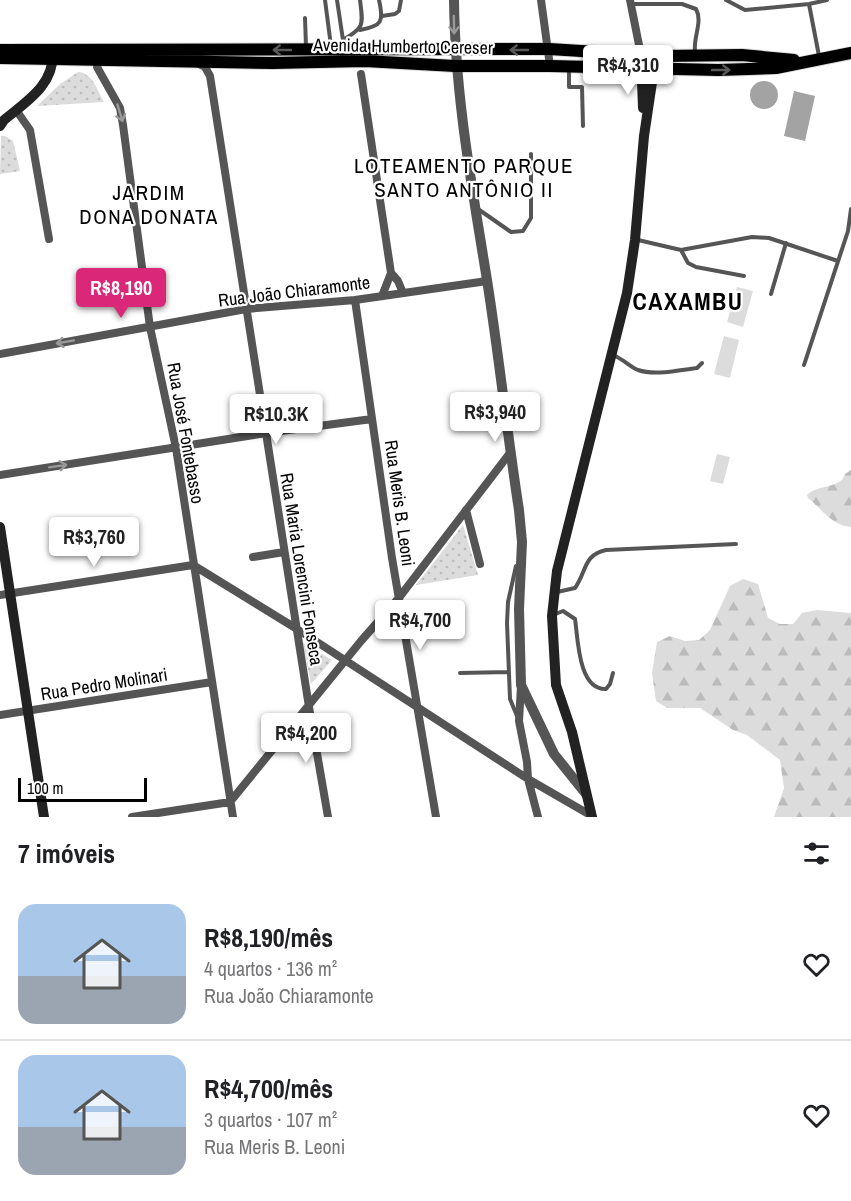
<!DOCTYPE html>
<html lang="pt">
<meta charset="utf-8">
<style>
:root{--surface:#fff;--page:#f2f2f2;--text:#202124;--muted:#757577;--line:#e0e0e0;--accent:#db2777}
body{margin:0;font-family:"Archivo Narrow",sans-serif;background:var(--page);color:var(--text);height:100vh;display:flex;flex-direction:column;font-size:22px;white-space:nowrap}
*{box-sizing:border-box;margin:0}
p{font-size:20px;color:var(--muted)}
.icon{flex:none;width:33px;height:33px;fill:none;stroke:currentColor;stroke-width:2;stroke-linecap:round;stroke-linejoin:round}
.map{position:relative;height:817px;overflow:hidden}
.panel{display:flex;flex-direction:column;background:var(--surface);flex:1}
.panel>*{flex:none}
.scale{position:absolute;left:18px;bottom:15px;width:129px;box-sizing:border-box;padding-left:6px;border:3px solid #000;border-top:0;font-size:16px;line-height:21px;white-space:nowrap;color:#000;-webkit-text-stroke:4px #fff;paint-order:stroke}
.price{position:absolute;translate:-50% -51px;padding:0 14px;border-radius:6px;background:#fff;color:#222;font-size:20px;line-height:39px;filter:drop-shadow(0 2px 3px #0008)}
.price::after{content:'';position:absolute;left:50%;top:36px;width:18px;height:14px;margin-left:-9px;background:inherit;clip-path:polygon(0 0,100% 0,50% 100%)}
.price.selected{background:var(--accent);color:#fff}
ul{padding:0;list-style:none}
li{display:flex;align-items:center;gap:18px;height:150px;padding:0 18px}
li+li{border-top:2px solid var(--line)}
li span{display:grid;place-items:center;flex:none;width:168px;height:120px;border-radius:18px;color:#555}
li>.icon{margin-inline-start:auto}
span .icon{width:72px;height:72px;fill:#fffc;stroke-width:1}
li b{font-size:26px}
h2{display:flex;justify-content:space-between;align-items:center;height:72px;padding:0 18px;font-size:26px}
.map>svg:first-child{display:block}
.green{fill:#dcdcdc}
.forest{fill:url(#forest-firs)}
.park{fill:url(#park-dots)}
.water{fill:#a3a3a3}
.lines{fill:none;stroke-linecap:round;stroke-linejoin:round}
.primary-casing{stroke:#dbdbdb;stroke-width:14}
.service{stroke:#555;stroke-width:4}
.minor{stroke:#555;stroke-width:8}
.tertiary{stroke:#555;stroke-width:10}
.secondary{stroke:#222;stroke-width:10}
.primary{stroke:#000;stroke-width:12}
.oneway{stroke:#999}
.oneway2{stroke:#595959}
.labels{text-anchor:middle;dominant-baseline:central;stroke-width:4.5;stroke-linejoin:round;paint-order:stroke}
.street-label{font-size:18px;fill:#000;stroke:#fff}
.quarter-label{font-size:21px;letter-spacing:1.5px;fill:#000;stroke:#fff}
.district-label{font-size:24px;font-weight:bold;letter-spacing:1.5px;fill:#000;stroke:#fff}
</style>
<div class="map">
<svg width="851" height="817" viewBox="0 0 851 817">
<defs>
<pattern id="forest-firs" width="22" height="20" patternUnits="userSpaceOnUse" patternTransform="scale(1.5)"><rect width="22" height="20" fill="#dcdcdc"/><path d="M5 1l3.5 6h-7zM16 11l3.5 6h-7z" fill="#bbb"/></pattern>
<pattern id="park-dots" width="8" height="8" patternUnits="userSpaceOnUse" patternTransform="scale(1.5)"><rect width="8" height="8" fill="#dcdcdc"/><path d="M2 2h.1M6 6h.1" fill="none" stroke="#bbb" stroke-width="1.8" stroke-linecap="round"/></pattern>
</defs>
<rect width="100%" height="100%" fill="#fff"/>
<path class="green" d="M 737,287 L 753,291 L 743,327 L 727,322 Z
M 724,336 L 739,340 L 730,378 L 714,374 Z
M 717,454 L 730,457 L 723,484 L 710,481 Z"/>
<path class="forest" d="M 851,470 L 851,527 C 832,526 822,509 808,498 L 807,495 C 818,484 841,489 845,474 Z
M 743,579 L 758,584 L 768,618 L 780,624 L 793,624 L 802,613 L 817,610 L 851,613 L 851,817 L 774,817 L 784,788 L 780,760 L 747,735 L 733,730 L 700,708 L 667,708 L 656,701 L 652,673 L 657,642 L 670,636 L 685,641 L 699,640 L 710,630 L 730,586 Z"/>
<path class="park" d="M 78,72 C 93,73 97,90 104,102 L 37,106 L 60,84 Z
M 1,136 L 5,136 L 13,141 L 20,171 L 0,174 Z
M 463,525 L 478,575 L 416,585 Z
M 303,643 L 332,660 L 311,684 Z"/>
<path class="water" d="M750 95a14 14 0 1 1 28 0a14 14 0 1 1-28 0Z
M 794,91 L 815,96 L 805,141 L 784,136 Z"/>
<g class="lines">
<defs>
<path id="primary" d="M 0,50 L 549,49 L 663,56 L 742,55 L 794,60
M 0,58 L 273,63 L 365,61 L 455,66 L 550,66 L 718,70 L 776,68 L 851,53"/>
</defs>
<use href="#primary" class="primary-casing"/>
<path class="service" d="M 325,0 L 331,46
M 337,0 L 343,40
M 726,0 L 745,10 L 809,4 L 827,0
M 630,4 L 682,4 L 696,9 C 703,22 693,37 695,52
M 809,4 L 819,56
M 382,16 L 395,14 L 399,11 L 401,0
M 305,18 L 306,47
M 360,30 C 382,26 384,22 379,0
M 343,40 C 365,27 363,25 360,0
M 569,68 L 569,87 L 582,87 L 583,126
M 478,209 L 511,232 L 523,231 L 531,218 L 531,154
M 638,240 L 681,250 L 752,237 L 769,238 L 838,261
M 681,250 L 688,263 L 696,267 L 744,276
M 771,294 L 786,243
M 613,355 C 623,359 629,366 638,370 C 655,376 679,370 697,368 L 702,363
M 804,365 L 848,231 L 851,209
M 516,566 L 508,602 L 507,623 L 510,699 L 517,716
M 557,592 L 575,588 C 587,571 583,555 606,550 L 736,544
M 553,615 L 563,611 L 575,619 C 578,638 578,690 606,689 L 610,684 L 613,673
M 460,673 L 509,672"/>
<path class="minor" d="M 541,0 L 550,66
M 630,0 L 641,55
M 100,58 L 97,67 L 120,108 L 123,125 L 150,327 L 176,448 L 233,817
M 197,63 L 205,67 L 210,76 L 309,707 L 328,817
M 361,74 L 391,273 L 382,296
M 16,110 L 30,130 L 49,239
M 391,273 L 398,281 L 403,293
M 355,300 L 392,558 L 436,817
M 0,354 L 246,309 L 355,300 L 487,281
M 0,475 L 266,433 L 372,419
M 466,510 L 480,564
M 253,557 L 284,552
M 0,595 L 193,565 L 297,629 L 528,779 L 592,816
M 521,686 L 519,721 L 527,762 L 528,779 L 538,817
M 0,715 L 212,682
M 132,817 L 230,802 L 361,641 L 398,599 L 510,453"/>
<path class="tertiary" d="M 454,0 C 455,95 472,187 487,280 C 499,356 507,433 519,510 L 522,542 L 519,609 L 521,685 L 554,754 L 586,794"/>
<path class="secondary" d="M 641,55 L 643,108
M 0,126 L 4,120 C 27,101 54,85 53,52
M 0,527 L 44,817
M 592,817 L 572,732 L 556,685 L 552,616 L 557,571 L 627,293 L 635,240 L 644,136 L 654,69"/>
<use href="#primary" class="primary"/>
</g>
<defs><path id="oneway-shaft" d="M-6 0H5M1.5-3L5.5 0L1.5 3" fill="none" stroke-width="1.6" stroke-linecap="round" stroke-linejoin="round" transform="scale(1.5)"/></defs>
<g class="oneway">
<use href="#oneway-shaft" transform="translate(454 25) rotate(89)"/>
<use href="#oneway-shaft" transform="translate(120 113) rotate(73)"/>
<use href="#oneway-shaft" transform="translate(65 342) rotate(170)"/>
<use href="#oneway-shaft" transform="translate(58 466) rotate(-9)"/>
</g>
<g class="oneway2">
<use href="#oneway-shaft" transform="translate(282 50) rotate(180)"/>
<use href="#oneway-shaft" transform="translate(519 50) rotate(180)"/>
<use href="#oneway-shaft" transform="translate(721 70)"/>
</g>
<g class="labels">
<g class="street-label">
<text transform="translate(403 46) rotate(1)">Avenida Humberto Cereser</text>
<text transform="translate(294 291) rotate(-7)">Rua João Chiaramonte</text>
<text transform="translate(186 433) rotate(80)">Rua José Fontebasso</text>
<text transform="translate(400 503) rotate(82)">Rua Meris B. Leoni</text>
<text transform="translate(302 569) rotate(81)">Rua Maria Lorencini Fonseca</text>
<text transform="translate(104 684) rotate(-9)">Rua Pedro Molinari</text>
</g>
<g class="quarter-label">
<text x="464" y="165">LOTEAMENTO PARQUE<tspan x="464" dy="24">SANTO ANTÔNIO II</tspan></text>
<text x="149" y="192">JARDIM<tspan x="149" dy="24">DONA DONATA</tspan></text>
</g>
<g class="district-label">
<text x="688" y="301">CAXAMBU</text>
</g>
</g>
</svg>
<div class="scale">100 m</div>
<b class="price" style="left:628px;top:96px">R$4,310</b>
<b class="price selected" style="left:121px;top:319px">R$8,190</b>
<b class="price" style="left:495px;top:443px">R$3,940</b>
<b class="price" style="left:276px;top:445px">R$10.3K</b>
<b class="price" style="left:94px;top:568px">R$3,760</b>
<b class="price" style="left:420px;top:651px">R$4,700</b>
<b class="price" style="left:306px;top:764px">R$4,200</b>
</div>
<section class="panel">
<h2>7 imóveis<svg class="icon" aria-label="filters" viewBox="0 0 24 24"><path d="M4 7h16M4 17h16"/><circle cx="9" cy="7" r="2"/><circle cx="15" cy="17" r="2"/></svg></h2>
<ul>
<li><span style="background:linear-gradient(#a9c7e8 60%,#9aa5b1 0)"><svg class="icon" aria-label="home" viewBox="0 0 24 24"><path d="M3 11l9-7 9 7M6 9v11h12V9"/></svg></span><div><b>R$8,190/mês</b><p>4 quartos · 136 m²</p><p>Rua João Chiaramonte</p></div><svg class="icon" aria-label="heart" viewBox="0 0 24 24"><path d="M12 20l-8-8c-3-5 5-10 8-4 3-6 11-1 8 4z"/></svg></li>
<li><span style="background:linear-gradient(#a9c7e8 60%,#9aa5b1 0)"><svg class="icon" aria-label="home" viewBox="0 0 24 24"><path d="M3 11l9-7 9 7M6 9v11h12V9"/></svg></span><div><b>R$4,700/mês</b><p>3 quartos · 107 m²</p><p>Rua Meris B. Leoni</p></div><svg class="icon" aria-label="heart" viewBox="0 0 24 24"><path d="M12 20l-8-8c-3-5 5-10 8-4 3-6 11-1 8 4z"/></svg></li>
</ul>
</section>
